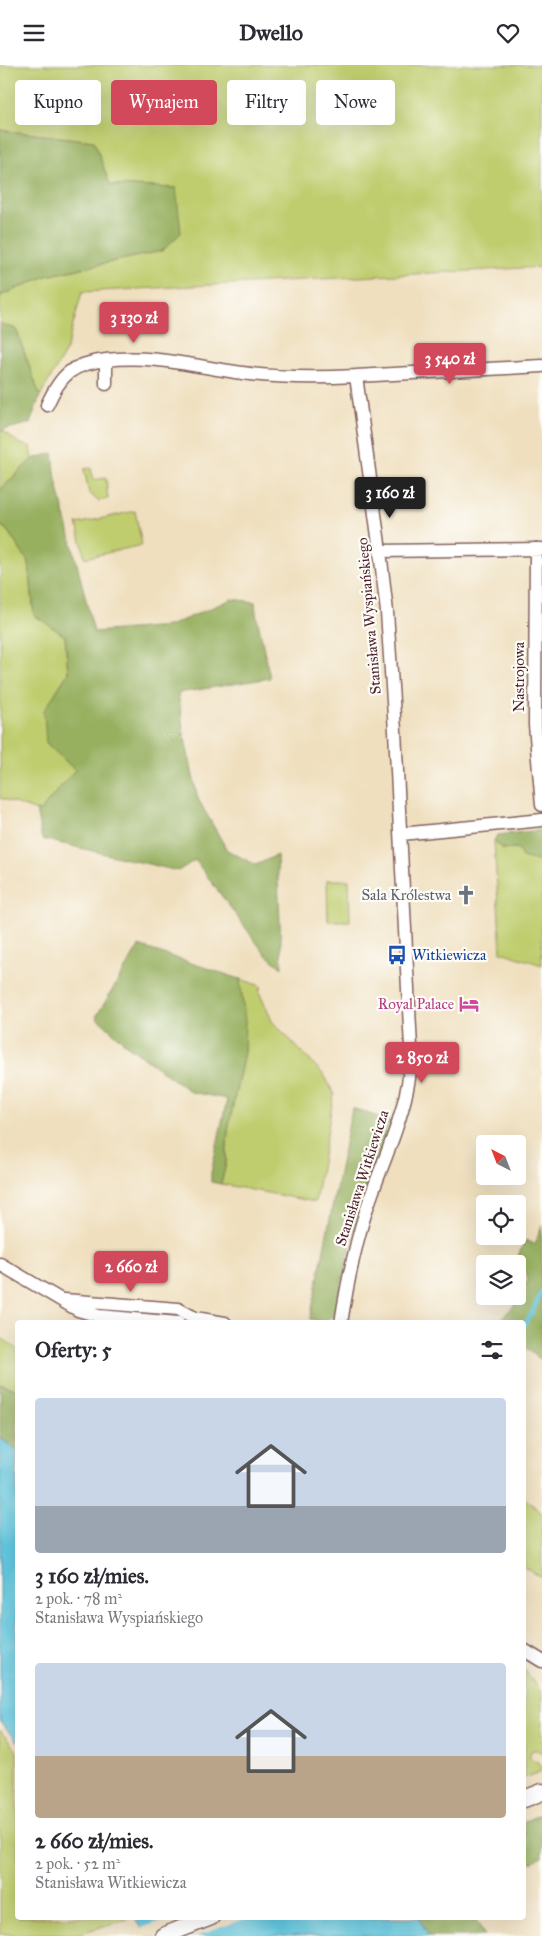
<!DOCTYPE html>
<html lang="pl">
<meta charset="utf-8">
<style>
:root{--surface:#fff;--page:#f7f7f7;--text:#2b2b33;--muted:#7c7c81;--accent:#d1495b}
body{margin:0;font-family:"IM FELL Great Primer",serif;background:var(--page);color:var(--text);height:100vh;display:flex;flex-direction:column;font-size:19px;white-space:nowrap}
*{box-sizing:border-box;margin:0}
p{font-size:16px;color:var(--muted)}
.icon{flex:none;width:28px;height:28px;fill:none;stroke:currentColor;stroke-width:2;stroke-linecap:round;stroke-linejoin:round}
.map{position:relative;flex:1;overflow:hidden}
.details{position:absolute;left:15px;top:1255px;width:511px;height:600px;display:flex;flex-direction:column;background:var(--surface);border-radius:5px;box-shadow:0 5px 20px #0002}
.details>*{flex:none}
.banner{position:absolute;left:15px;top:15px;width:512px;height:45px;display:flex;gap:10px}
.needle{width:32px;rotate:318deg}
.fabs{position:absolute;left:476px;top:1070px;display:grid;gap:10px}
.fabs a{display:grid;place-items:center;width:50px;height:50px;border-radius:5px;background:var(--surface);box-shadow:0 5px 20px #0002;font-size:25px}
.price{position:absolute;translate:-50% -42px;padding:0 11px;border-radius:5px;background:var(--accent);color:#fff;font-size:16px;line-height:32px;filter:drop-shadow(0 1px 2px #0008)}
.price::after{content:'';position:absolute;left:50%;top:30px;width:15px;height:11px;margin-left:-8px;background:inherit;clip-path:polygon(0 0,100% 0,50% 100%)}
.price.current{background:#222;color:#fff}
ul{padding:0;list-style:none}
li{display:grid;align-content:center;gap:10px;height:265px;padding:0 20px}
li span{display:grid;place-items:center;height:155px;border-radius:5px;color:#555}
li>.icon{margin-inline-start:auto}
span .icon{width:90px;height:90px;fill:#fffc;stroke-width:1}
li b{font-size:21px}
h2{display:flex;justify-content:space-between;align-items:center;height:60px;padding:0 20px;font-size:21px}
.pill{padding:0 18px;border-radius:5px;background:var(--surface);box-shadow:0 5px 20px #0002;font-size:18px;line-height:45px}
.pill.current{background:var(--accent);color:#fff}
header{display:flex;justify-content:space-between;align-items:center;height:65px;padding:0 20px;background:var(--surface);font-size:22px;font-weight:700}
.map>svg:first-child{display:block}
.green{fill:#bfcd6e;stroke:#84764c}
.forest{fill:#97b061;stroke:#706846}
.water{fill:#62c7df;stroke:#567385}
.pier{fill:#efdfbe}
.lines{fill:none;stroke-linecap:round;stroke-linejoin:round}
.stream{stroke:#62c7df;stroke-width:4}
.minor-casing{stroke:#84625e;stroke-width:15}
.major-casing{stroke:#84625e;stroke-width:19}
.minor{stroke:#fff;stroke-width:12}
.major{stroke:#fff;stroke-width:16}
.labels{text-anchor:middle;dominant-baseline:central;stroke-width:4.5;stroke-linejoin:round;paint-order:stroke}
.street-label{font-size:15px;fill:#4a1f2b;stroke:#fdfcf7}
.worship-label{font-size:15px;fill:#5b616d;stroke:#fdfcf7;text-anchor:end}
.transit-label{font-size:15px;fill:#164399;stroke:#fdfcf7;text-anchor:start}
.hotel-label{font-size:15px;fill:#b23c85;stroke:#fdfcf7;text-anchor:end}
</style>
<header><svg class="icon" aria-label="menu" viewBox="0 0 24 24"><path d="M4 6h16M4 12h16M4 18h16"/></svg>Dwello<svg class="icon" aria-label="heart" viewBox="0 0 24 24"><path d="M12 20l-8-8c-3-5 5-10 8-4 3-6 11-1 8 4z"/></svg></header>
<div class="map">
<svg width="542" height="1871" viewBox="0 0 542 1871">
<rect width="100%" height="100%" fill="#fdfcf7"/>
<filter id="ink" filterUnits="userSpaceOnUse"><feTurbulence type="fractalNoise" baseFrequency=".02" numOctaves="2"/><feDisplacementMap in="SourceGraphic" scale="10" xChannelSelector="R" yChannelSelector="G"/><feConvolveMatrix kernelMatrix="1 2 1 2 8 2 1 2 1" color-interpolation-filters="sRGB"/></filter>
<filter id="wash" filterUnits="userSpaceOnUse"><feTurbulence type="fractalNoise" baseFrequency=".0096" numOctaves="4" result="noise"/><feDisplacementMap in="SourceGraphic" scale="20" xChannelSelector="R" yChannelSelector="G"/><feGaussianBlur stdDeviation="1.12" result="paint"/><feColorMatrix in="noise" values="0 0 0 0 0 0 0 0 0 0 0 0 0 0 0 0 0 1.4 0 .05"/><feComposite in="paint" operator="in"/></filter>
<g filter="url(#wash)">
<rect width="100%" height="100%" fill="#efdfbe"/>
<path class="green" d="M 0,0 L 542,0 L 542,202 L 82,227 L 66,286 L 40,331 L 16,264 L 0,259 L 0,231 L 46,211 L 162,186 L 176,123 L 110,120 L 94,76 L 0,65 Z
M 0,366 L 3,366 L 20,379 L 30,381 L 32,394 L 0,425 Z
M 91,403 L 93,415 L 106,413 L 108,434 L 98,436 L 89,428 L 84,404 Z
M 135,446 L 142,480 L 85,493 L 77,459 Z
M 0,460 L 7,465 L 29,498 L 34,550 L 65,571 L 68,608 L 44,646 L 75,705 L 40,747 L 0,733 Z
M 494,776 L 503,784 L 517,783 L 537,796 L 542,793 L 542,900 L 501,887 Z
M 327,815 L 349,815 L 350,856 L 328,856 Z
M 240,914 L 261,921 L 259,927 L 272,956 L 324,1010 L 334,1029 L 315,1137 L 221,1119 L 226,1098 L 228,1065 L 244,987 Z
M 0,1272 L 17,1284 L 17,1325 L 0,1319 Z
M 524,1433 L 542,1448 L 542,1513 L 524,1502 Z
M 524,1604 L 542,1629 L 542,1688 L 537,1685 L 532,1685 L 529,1692 L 542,1700 L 542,1706 L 524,1713 Z
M 0,1665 L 17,1686 L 18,1852 L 127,1852 L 128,1854 L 77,1869 L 0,1869 Z"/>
<path class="forest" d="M 0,65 L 94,76 L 110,120 L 176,123 L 181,168 L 162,186 L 46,211 L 0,231 Z
M 0,259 L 16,264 L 40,331 L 30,358 L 0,366 Z
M 53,388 L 56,415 L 94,567 L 169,561 L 232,534 L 255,537 L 256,548 L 270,613 L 178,628 L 184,670 L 198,734 L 227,785 L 256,800 L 277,790 L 282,903 L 265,889 L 195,795 L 178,806 L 42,774 L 36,745 L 40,746 L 75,705 L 46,678 L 44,646 L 68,608 L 65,571 L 34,550 L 29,498 L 7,465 L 0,460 L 0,425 L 32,394 Z
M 542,765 L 542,793 L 537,796 L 522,792 L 517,783 L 503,784 L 494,776 L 497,770 Z
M 139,881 L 240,914 L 245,956 L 244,987 L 228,1065 L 226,1098 L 221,1119 L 211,1117 L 211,1108 L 227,1034 L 191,1027 L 129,982 L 96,952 Z
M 352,1043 L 394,1057 L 367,1116 L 334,1250 L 324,1257 L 310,1254 Z
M 542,1160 L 542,1296 L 524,1281 L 524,1258 L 497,1257 L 513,1242 L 528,1215 L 518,1191 L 525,1175 L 535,1179 Z
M 0,1319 L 17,1325 L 17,1386 L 0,1372 Z
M 542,1748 L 542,1792 L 524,1802 L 524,1757 Z
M 419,1853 L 475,1853 L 485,1871 L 429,1871 Z"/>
<path class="water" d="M 0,1372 L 17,1386 L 17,1677 L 0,1656 Z
M 135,1853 L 419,1853 L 429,1871 L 146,1871 Z"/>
<path class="pier" d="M 170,1853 L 246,1853 L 197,1871 L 143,1871 L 139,1864 Z"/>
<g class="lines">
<path class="stream" d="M 524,1260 L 530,1251 L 542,1226"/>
</g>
</g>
<g filter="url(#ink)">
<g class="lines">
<defs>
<path id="minor" d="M 356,311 L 542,301
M 106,319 L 106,295 C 152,289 197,302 242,308 C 280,313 318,313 356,311 L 380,486 L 387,547 L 395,666 L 411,983 C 410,992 411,1003 409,1013 C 402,1059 380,1102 366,1146 C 354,1183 347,1220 341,1258
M 47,340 C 61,309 72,299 106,295
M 536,484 L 535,660 L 542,740
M 380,486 L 542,484
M 401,769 L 542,755
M 0,1199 L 78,1245 L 99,1251 L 178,1258
M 64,1235 L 178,1244 L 195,1253 L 225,1258
M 524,1585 L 542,1596"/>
<path id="major" d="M 524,1734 L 542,1727
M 163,1871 L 211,1852"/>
</defs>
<use href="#minor" class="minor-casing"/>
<use href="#major" class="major-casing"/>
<use href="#minor" class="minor"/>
<use href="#major" class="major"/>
</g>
</g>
<defs>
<symbol id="church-bare" viewBox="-9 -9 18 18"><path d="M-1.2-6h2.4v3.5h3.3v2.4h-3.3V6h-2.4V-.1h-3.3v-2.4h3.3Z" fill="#6b7280" stroke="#fdfcf7" stroke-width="2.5" paint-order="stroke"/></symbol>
<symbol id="bus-bare" viewBox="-9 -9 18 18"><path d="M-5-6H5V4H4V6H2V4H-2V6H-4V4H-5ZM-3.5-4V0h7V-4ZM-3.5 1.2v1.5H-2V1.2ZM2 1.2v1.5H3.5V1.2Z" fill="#1a4fb4" stroke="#fdfcf7" stroke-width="2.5" paint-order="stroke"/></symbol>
<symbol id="hotel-bare" viewBox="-9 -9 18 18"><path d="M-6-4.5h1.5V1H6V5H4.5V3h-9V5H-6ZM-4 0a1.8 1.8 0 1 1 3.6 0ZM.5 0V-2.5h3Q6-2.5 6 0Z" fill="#d1479c" stroke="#fdfcf7" stroke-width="2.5" paint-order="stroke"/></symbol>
</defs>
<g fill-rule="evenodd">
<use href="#church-bare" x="452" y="816" width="28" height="28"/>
<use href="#bus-bare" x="383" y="876" width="28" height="28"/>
<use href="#hotel-bare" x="455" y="925" width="28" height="28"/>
</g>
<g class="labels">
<g class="street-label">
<text transform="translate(369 551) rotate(-95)">Stanisława Wyspiańskiego</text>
<text transform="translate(519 612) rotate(-90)">Nastrojowa</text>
<text transform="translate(362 1113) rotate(-72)">Stanisława Witkiewicza</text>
</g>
<g class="worship-label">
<text x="451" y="830">Sala Królestwa</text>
</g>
<g class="transit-label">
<text x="412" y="890">Witkiewicza</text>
</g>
<g class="hotel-label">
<text x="454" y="939">Royal Palace</text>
</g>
</g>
</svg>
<div class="fabs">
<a><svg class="needle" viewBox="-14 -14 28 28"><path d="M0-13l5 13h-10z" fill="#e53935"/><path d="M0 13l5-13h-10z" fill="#7c7c81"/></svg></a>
<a><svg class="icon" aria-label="locate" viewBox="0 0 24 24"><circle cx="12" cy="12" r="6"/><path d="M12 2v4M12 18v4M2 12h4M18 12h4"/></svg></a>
<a><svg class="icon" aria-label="layers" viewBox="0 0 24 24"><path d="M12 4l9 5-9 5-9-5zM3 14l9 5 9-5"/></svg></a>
</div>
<b class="price" style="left:134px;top:279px">3 130 zł</b>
<b class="price" style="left:450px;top:320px">3 540 zł</b>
<b class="price current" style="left:390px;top:454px">3 160 zł</b>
<b class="price" style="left:422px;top:1019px">2 850 zł</b>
<b class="price" style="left:131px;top:1228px">2 660 zł</b>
<div class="banner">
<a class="pill">Kupno</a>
<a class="pill current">Wynajem</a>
<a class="pill">Filtry</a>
<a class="pill">Nowe</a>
</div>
<section class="details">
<h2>Oferty: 5<svg class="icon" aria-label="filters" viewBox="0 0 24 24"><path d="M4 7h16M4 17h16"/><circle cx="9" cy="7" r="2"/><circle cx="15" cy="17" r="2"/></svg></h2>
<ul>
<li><span style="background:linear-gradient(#c9d6e8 70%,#9aa5b1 0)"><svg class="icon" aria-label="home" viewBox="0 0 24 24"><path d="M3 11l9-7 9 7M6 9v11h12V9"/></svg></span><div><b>3 160 zł/mies.</b><p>2 pok. · 78 m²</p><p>Stanisława Wyspiańskiego</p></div></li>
<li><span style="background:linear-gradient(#c9d6e8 60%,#b9a48a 0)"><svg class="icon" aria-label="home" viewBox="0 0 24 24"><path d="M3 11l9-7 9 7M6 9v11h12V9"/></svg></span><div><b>2 660 zł/mies.</b><p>2 pok. · 52 m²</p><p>Stanisława Witkiewicza</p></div></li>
</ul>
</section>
</div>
